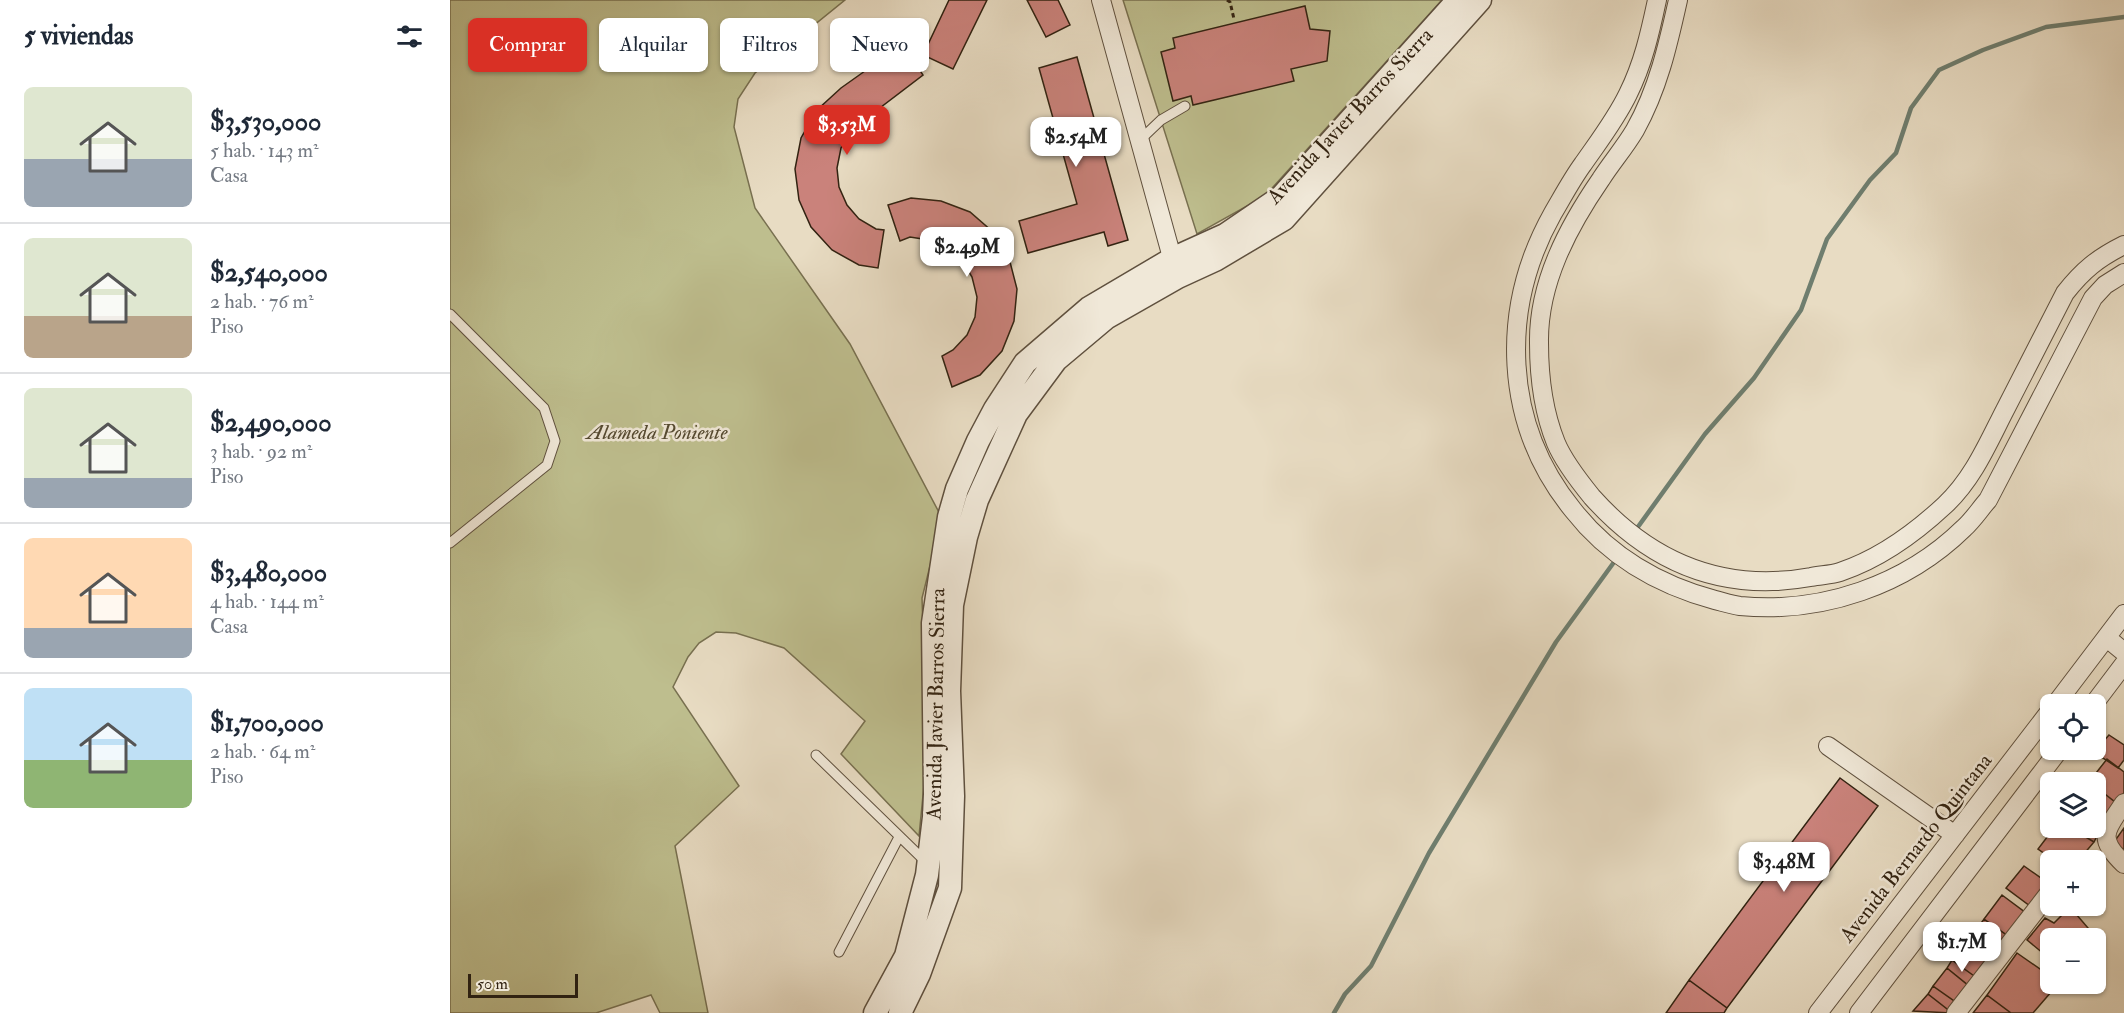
<!DOCTYPE html>
<html lang="es">
<meta charset="utf-8">
<style>
:root{--surface:#fff;--page:#f6f6f7;--text:#1f2937;--muted:#747a83;--line:#e0e1e3;--accent:#d93025}
body{margin:0;font-family:"IM FELL Double Pica",serif;background:var(--page);color:var(--text);height:100vh;display:flex;flex-direction:column;font-size:22px;white-space:nowrap}
*{box-sizing:border-box;margin:0}
p{font-size:20px;color:var(--muted)}
.icon{flex:none;width:33px;height:33px;fill:none;stroke:currentColor;stroke-width:2;stroke-linecap:round;stroke-linejoin:round}
.map{position:relative;flex:1;overflow:hidden}
.panel{display:flex;flex-direction:column;background:var(--surface);width:450px}
.panel>*{flex:none}
.banner{position:absolute;left:18px;top:18px;width:570px;height:54px;display:flex;gap:12px}
.tools{position:absolute;left:1590px;top:694px;display:grid;gap:12px}
.tools a{display:grid;place-items:center;width:66px;height:66px;border-radius:9px;background:var(--surface);box-shadow:0 2px 4px #0004;font-size:30px}
.scale{position:absolute;left:18px;bottom:15px;width:110px;box-sizing:border-box;padding-left:6px;border:3px solid #312211;border-top:0;font-size:16px;line-height:21px;white-space:nowrap;color:#312211;-webkit-text-stroke:4px #f0e8d8;paint-order:stroke}
.price{position:absolute;translate:-50% -51px;padding:0 14px;border-radius:12px;background:#fff;color:#222;font-size:20px;line-height:39px;filter:drop-shadow(0 2px 3px #0008)}
.price::after{content:'';position:absolute;left:50%;top:36px;width:18px;height:14px;margin-left:-9px;background:inherit;clip-path:polygon(0 0,100% 0,50% 100%)}
.price.selected{background:var(--accent);color:#fff}
ul{padding:0;list-style:none}
li{display:flex;align-items:center;gap:18px;height:150px;padding:0 24px}
li+li{border-top:2px solid var(--line)}
li span{display:grid;place-items:center;flex:none;width:168px;height:120px;border-radius:9px;color:#555}
li>.icon{margin-inline-start:auto}
span .icon{width:72px;height:72px;fill:#fffc;stroke-width:1}
li b{font-size:26px}
h2{display:flex;justify-content:space-between;align-items:center;height:72px;padding:0 24px;font-size:26px}
.pill{padding:0 21px;border-radius:9px;background:var(--surface);box-shadow:0 2px 4px #0004;font-size:21px;line-height:54px}
.pill.selected{background:var(--accent);color:#fff}
main{display:flex;flex:1;min-height:0}
.map>svg:first-child{display:block}
.green{fill:#bebe8e;stroke:#787050;stroke-width:1.5}
.lines{fill:none;stroke-linecap:round;stroke-linejoin:round}
.stream{stroke:#6f7e6f;stroke-width:4.5}
.building{fill:#ca827b;stroke:#312211;stroke-width:1.5}
.service-casing{stroke:#5f503e;stroke-width:11}
.minor-casing{stroke:#5f503e;stroke-width:20}
.tertiary-casing{stroke:#5f503e;stroke-width:25}
.path{stroke:#312211;stroke-width:3;stroke-dasharray:4.5 3;stroke-linecap:butt}
.service{stroke:#f0e8d8;stroke-width:9}
.minor{stroke:#f0e8d8;stroke-width:18}
.tertiary{stroke:#f0e8d8;stroke-width:22}
.labels{text-anchor:middle;dominant-baseline:central;stroke-width:5;stroke-linejoin:round;paint-order:stroke}
.street-label{font-size:21px;fill:#312211;stroke:#f0e8d8}
.park-label{font-size:21px;font-style:italic;fill:#544930;stroke:#f0e8d8}
</style>
<main>
<section class="panel">
<h2>5 viviendas<svg class="icon" aria-label="filters" viewBox="0 0 24 24"><path d="M4 7h16M4 17h16"/><circle cx="9" cy="7" r="2"/><circle cx="15" cy="17" r="2"/></svg></h2>
<ul>
<li><span style="background:linear-gradient(#dfe7d0 60%,#9aa5b1 0)"><svg class="icon" aria-label="home" viewBox="0 0 24 24"><path d="M3 11l9-7 9 7M6 9v11h12V9"/></svg></span><div><b>$3,530,000</b><p>5 hab. · 143 m²</p><p>Casa</p></div></li>
<li><span style="background:linear-gradient(#dfe7d0 65%,#b9a48a 0)"><svg class="icon" aria-label="home" viewBox="0 0 24 24"><path d="M3 11l9-7 9 7M6 9v11h12V9"/></svg></span><div><b>$2,540,000</b><p>2 hab. · 76 m²</p><p>Piso</p></div></li>
<li><span style="background:linear-gradient(#dfe7d0 75%,#9aa5b1 0)"><svg class="icon" aria-label="home" viewBox="0 0 24 24"><path d="M3 11l9-7 9 7M6 9v11h12V9"/></svg></span><div><b>$2,490,000</b><p>3 hab. · 92 m²</p><p>Piso</p></div></li>
<li><span style="background:linear-gradient(#ffd9b3 75%,#9aa5b1 0)"><svg class="icon" aria-label="home" viewBox="0 0 24 24"><path d="M3 11l9-7 9 7M6 9v11h12V9"/></svg></span><div><b>$3,480,000</b><p>4 hab. · 144 m²</p><p>Casa</p></div></li>
<li><span style="background:linear-gradient(#bfe0f5 60%,#8fb573 0)"><svg class="icon" aria-label="home" viewBox="0 0 24 24"><path d="M3 11l9-7 9 7M6 9v11h12V9"/></svg></span><div><b>$1,700,000</b><p>2 hab. · 64 m²</p><p>Piso</p></div></li>
</ul>
</section>
<div class="map">
<svg width="1674" height="1013" viewBox="0 0 1674 1013">
<rect width="100%" height="100%" fill="#e8dcc3"/>
<filter id="stains"><feTurbulence type="fractalNoise" baseFrequency=".00333" numOctaves="4"/><feColorMatrix values="0 0 0 0 .2 0 0 0 0 .09 0 0 0 0 .02 0 0 0 .5 -.17"/></filter>
<radialGradient id="worn" r=".72"><stop offset=".6" stop-color="#630" stop-opacity="0"/><stop offset="1" stop-color="#630" stop-opacity=".3"/></radialGradient>
<path class="green" d="M 0,0 L 395,0 L 305,73 L 288,99 L 284,127 L 305,208 L 400,344 L 492,518 L 472,598 L 476,717 L 475,775 L 469,836 L 391,754 L 415,721 L 334,648 L 286,633 L 266,632 L 249,643 L 238,657 L 223,687 L 289,786 L 225,846 L 258,1013 L 210,1013 L 201,995 L 146,1013 L 0,1013 Z
M 673,0 L 992,0 L 815,196 L 747,234 Z"/>
<g class="lines">
<path class="stream" d="M 1185,531 L 1255,434 L 1304,378 L 1351,310 L 1377,239 L 1420,180 L 1446,153 L 1461,108 L 1489,70 L 1533,50 L 1596,27 L 1674,17
M 884,1013 L 895,994 L 921,966 L 979,853 L 1106,642 L 1167,558"/>
</g>
<path class="building" d="M 499,0 L 537,0 L 503,69 L 473,55 Z
M 577,0 L 608,0 L 620,25 L 596,37 Z
M 855,6 L 860,29 L 880,31 L 877,61 L 841,69 L 844,81 L 743,105 L 741,96 L 723,101 L 711,52 L 725,48 L 723,38 Z
M 453,44 L 473,75 L 401,130 L 391,148 L 387,168 L 389,187 L 397,205 L 409,219 L 426,229 L 434,230 L 428,268 L 409,265 L 382,250 L 361,227 L 349,200 L 345,169 L 351,138 L 367,110 L 391,88 Z
M 627,57 L 678,240 L 658,246 L 654,232 L 578,253 L 569,221 L 627,204 L 589,68 Z
M 461,198 L 491,201 L 520,212 L 543,232 L 559,258 L 567,289 L 564,321 L 552,351 L 530,375 L 502,387 L 492,356 L 503,350 L 517,335 L 525,317 L 527,297 L 522,277 L 512,260 L 497,248 L 479,240 L 460,237 L 450,241 L 438,205 Z
M 1659,735 L 1674,745 L 1674,760 L 1668,768 L 1644,752 Z
M 1657,759 L 1674,772 L 1674,793 L 1665,802 L 1646,787 L 1646,783 L 1639,782 Z
M 1390,778 L 1428,806 L 1277,1008 L 1239,980 Z
M 1646,787 L 1665,802 L 1654,822 L 1646,816 Z
M 1646,816 L 1654,822 L 1644,842 L 1620,828 L 1646,828 Z
M 1604,828 L 1621,828 L 1644,842 L 1628,861 L 1605,861 L 1588,849 Z
M 1674,828 L 1674,850 L 1664,842 Z
M 1574,866 L 1598,883 L 1580,906 L 1556,888 Z
M 1552,895 L 1576,913 L 1558,936 L 1534,919 Z
M 1620,907 L 1638,928 L 1628,939 L 1600,939 L 1600,959 L 1577,940 L 1595,918 L 1604,923 Z
M 1534,919 L 1558,936 L 1546,953 L 1522,936 Z
M 1522,936 L 1546,953 L 1540,961 L 1515,944 Z
M 1515,944 L 1540,961 L 1527,978 L 1502,960 Z
M 1567,953 L 1600,976 L 1600,984 L 1608,984 L 1583,1013 L 1561,1013 L 1537,995 Z
M 1502,960 L 1527,978 L 1519,986 L 1497,968 Z
M 1497,968 L 1519,986 L 1507,1003 L 1483,986 Z
M 1239,980 L 1277,1008 L 1274,1013 L 1216,1013 Z
M 1483,986 L 1507,1003 L 1501,1012 L 1478,994 Z
M 1478,994 L 1501,1012 L 1501,1013 L 1463,1011 Z
M 1537,995 L 1561,1013 L 1523,1013 Z"/>
<g class="lines">
<defs>
<path id="service" d="M 690,140 L 711,120 L 735,106
M 0,314 L 94,408 L 105,441 L 97,465 L 0,543
M 366,755 L 476,862
M 389,952 L 449,837"/>
<path id="minor" d="M 651,0 L 726,272
M 1207,0 C 1200,33 1193,64 1178,94 C 1166,119 1149,141 1133,164 C 1122,179 1113,196 1103,213 C 1049,309 1053,424 1123,510 C 1159,556 1209,585 1265,600 C 1273,602 1282,605 1290,606 C 1372,614 1456,585 1514,528 C 1523,520 1530,509 1538,500 L 1643,298 L 1655,285 L 1674,273
M 1228,0 C 1218,45 1208,89 1185,130 C 1175,147 1162,162 1151,179 C 1118,227 1088,283 1089,343 C 1089,378 1093,411 1106,443 C 1114,462 1129,481 1142,497 C 1201,563 1273,593 1361,577 C 1370,575 1381,575 1390,572 C 1429,559 1465,533 1495,505 C 1523,479 1538,443 1555,410 C 1575,371 1595,332 1615,293 C 1633,270 1648,258 1674,245
M 1657,638 L 1674,652
M 1605,705 L 1674,614
M 1643,705 L 1674,664
M 1378,746 L 1505,835
M 1674,803 C 1656,830 1646,837 1674,864
M 1368,1013 L 1600,711
M 1409,1013 L 1609,750
M 1506,1013 L 1600,892"/>
<path id="tertiary" d="M 425,1013 L 456,956 L 477,875 L 484,817 L 485,794 L 483,623 L 499,517 L 507,489 L 528,441 L 545,409 L 575,363 L 639,308 L 722,259 L 775,235 L 831,197 L 1008,0
M 450,1013 L 469,974 L 500,888 L 503,796 L 499,691 L 502,605 L 516,537 L 527,500 L 566,414 L 606,360 L 656,318 L 728,277 L 765,260 L 834,219 L 1030,0"/>
</defs>
<use href="#service" class="service-casing"/>
<use href="#minor" class="minor-casing"/>
<use href="#tertiary" class="tertiary-casing"/>
<path class="path" d="M 777,0 L 780,2 L 784,19"/>
<use href="#service" class="service"/>
<use href="#minor" class="minor"/>
<use href="#tertiary" class="tertiary"/>
</g>
<g class="labels">
<g class="street-label">
<text transform="translate(900 116) rotate(-47)">Avenida Javier Barros Sierra</text>
<text transform="translate(486 704) rotate(-89)">Avenida Javier Barros Sierra</text>
<text transform="translate(1466 848) rotate(-52)">Avenida Bernardo Quintana</text>
</g>
<g class="park-label">
<text x="207" y="432">Alameda Poniente</text>
</g>
</g>
<rect width="100%" height="100%" filter="url(#stains)"/>
<rect width="100%" height="100%" fill="url(#worn)"/>
</svg>
<div class="tools">
<a><svg class="icon" aria-label="locate" viewBox="0 0 24 24"><circle cx="12" cy="12" r="6"/><path d="M12 2v4M12 18v4M2 12h4M18 12h4"/></svg></a>
<a><svg class="icon" aria-label="layers" viewBox="0 0 24 24"><path d="M12 4l9 5-9 5-9-5zM3 14l9 5 9-5"/></svg></a>
<a>+</a>
<a>−</a>
</div>
<div class="scale">50 m</div>
<b class="price selected" style="left:397px;top:156px">$3.53M</b>
<b class="price" style="left:626px;top:168px">$2.54M</b>
<b class="price" style="left:517px;top:278px">$2.49M</b>
<b class="price" style="left:1334px;top:893px">$3.48M</b>
<b class="price" style="left:1512px;top:973px">$1.7M</b>
<div class="banner">
<a class="pill selected">Comprar</a>
<a class="pill">Alquilar</a>
<a class="pill">Filtros</a>
<a class="pill">Nuevo</a>
</div>
</div>
</main>
